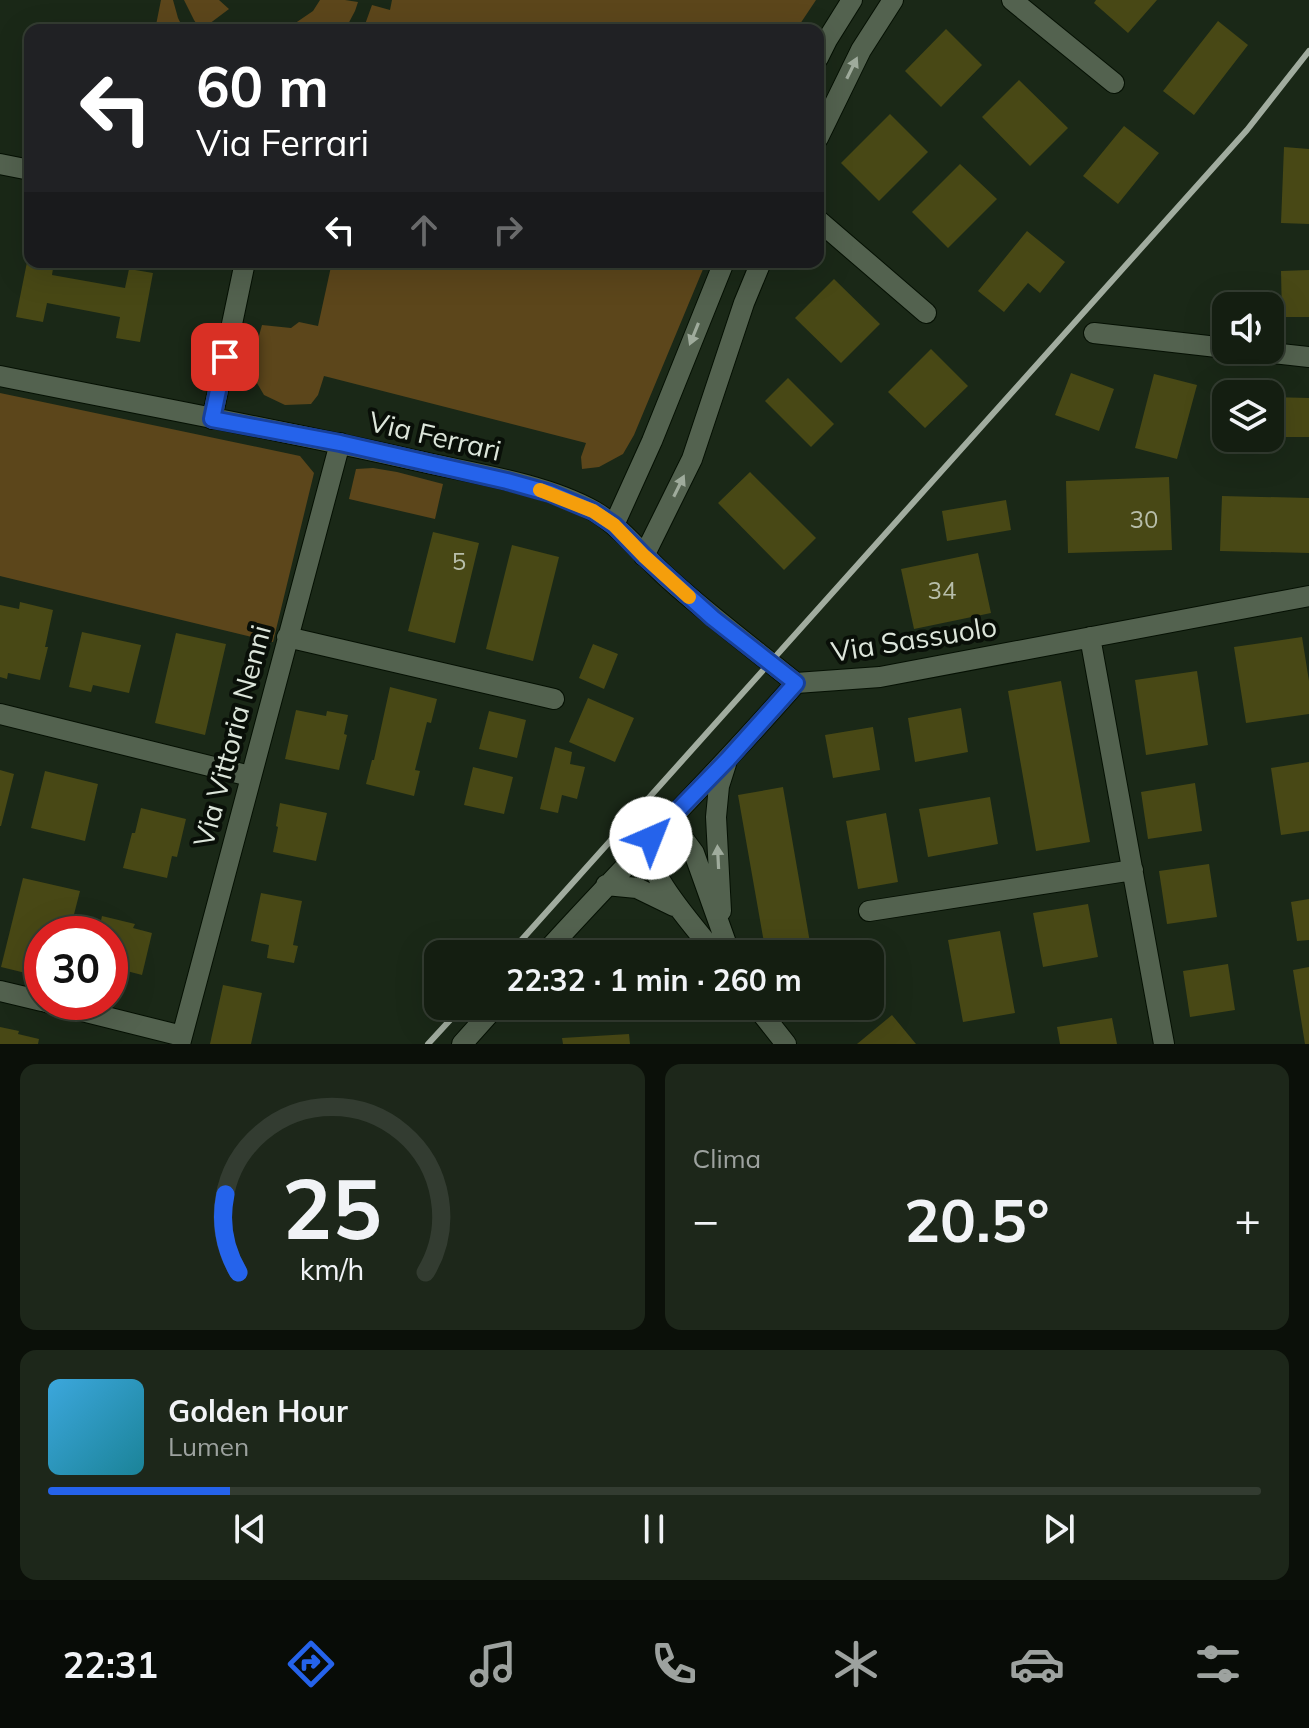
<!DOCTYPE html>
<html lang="it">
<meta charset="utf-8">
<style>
body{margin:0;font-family:Mulish,sans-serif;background:#1d271a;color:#f1f3f6;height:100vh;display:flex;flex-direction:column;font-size:30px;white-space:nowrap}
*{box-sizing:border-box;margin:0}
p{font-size:26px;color:#9da29f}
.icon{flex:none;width:44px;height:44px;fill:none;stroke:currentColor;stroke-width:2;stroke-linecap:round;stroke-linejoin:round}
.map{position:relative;height:1044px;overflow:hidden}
.drawer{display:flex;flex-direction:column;gap:20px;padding:20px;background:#0b1009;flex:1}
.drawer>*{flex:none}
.hud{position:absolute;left:24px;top:24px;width:800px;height:244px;border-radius:16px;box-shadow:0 8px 32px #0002,0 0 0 2px #333c31;background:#202124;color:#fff;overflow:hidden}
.controls{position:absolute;left:1212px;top:292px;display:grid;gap:16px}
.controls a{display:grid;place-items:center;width:72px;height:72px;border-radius:16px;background:#141e11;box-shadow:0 8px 32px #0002,0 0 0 2px #333c31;font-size:40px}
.speed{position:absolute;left:24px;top:916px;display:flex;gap:16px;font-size:40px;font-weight:700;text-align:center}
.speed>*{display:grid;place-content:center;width:104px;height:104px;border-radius:50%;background:#141e11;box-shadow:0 8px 32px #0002,0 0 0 2px #333c31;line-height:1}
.speed .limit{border:12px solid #d22;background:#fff;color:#111}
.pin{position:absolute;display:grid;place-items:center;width:68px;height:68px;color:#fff;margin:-34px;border-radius:16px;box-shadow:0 4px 12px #0006}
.me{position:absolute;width:88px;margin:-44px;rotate:44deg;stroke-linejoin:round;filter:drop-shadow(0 0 6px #0008)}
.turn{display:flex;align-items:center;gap:28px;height:168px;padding:0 40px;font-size:36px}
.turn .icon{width:104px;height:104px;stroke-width:2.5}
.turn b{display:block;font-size:56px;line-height:68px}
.lanes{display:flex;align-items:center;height:76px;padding:0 40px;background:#0003;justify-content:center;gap:40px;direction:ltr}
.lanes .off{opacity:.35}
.big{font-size:60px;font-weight:700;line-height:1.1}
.drawer .card{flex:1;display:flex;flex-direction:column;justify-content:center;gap:12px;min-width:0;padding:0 28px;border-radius:16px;background:#1d271a}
.drawer .dial{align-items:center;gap:0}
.dial svg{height:208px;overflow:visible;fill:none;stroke:#333c31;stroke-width:7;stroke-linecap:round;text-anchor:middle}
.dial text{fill:#f1f3f6;stroke:none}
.song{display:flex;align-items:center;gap:24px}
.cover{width:96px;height:96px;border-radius:12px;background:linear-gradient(135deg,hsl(200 70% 55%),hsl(190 70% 35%))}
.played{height:8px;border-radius:4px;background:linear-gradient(90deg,#2563eb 15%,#333c31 15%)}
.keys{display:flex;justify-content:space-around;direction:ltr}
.heat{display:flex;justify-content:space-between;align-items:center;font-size:44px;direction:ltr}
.drawer .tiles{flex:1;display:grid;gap:20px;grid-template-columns:1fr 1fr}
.card:last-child{grid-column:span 2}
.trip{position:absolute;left:424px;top:940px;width:460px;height:80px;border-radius:16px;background:#141e11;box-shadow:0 8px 32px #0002,0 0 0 2px #333c31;font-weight:700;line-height:80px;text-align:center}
.menu{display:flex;height:128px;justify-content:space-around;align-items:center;background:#080c07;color:#9da29f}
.menu .icon{width:56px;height:56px}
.menu .selected{color:#2563eb}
.menu b{font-size:36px;color:#f1f3f6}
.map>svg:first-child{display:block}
.green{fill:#5c461b}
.building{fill:#484815}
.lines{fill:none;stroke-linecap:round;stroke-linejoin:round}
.minor-casing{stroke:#051003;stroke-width:22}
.minor{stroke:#53624f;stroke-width:20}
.rail{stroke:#a1ac9f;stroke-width:6}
.oneway{fill:#9fab9c}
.route-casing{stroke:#184099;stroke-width:20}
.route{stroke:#2563eb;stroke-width:14}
.slow{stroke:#f59e0b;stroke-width:14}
.labels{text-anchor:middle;stroke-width:8;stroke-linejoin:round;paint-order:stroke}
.number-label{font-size:24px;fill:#b8beaa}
.street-label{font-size:28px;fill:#dde6db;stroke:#090f08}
</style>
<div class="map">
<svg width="1309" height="1044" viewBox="0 0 1309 1044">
<rect width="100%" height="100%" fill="#1a2817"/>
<!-- green -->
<path class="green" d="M161,0H173L178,18L184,30H155Z
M184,0H219L229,9L201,30L194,20Z
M320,0H345L358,2L355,11L345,30H293L291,26L313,11Z
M392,0H816L796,30H363L372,5L390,10Z
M332,262H706L634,435L623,454L599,467L582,469L581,457L586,443L324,376L318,395L311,404L285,405L264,395L254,378L252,361L262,325L291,328L299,322L318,326Z
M0,393L300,456L314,473L273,642L0,576Z
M373,468L397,472L443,484L435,519L349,499L356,469Z"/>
<!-- building -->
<path class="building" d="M1096,0H1157L1128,33L1094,3Z
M1218,21L1248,45L1194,115L1163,91Z
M946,29L982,65L941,107L905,71Z
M1019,80L1068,128L1030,166L982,117Z
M890,114L928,152L879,201L841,163Z
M1124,126L1159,153L1118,204L1083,176Z
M1284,147L1309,149V224L1281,223Z
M960,164L997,199L948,248L912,212Z
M1027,231L1065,262L1040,293L1028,283L1004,312L978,291Z
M29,252H30V262H54L52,275L125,288L129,269L153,273L140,342L116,338L120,317L47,303L43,322L16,317Z
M1309,270V317H1282L1281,271Z
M834,279L880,324L841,363L795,318Z
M931,349L968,386L925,428L888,392Z
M1071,373L1114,389L1099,431L1055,415Z
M1154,374L1197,385L1177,459L1135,448Z
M788,378L834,424L811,447L765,401Z
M1270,397L1309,398V437H1270Z
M750,472L816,538L784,570L718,503Z
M1169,477L1172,550L1068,553L1066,481Z
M1222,496L1309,498V553L1220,551Z
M1006,500L1011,530L947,541L942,511Z
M433,532L479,543L455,643L408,631Z
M512,545L559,557L533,661L486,649Z
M978,553L991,613L914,629L901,569Z
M20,602L53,610L45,647H48L40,680L8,673L7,679L0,677V605L19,609Z
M82,632L141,645L129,693L93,685L91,692L69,687Z
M176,633L226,644L205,735L155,723Z
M1302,637L1309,681V714L1246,723L1234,647Z
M593,644L618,654L604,689L579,678Z
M1197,671L1208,745L1146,755L1135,680Z
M1061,681L1090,842L1036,851L1008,691Z
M390,687L437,699L431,723L427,722L415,770L420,771L414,796L366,784L372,760H374Z
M588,698L634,718L615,762L569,742Z
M961,708L968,752L915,762L908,718Z
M296,710L326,716L327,711L348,715L344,734L347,735L339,770L285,759Z
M489,711L526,720L517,758L479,749Z
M873,727L880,770L833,778L825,735Z
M555,747L572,752L570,764L585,767L577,799L562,795L558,813L540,809Z
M1309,762V831L1281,835L1271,768Z
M473,767L513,777L504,814L464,805Z
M0,770L14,774L1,826H0Z
M45,771L98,784L85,841L31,828Z
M1195,783L1202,831L1148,839L1141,792Z
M783,787L812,954H766L738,795Z
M990,797L998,844L928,857L919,809Z
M280,803L327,813L316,861L273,852L278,827L276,826Z
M141,808L186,819L177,857L172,856L167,878L123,868L132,833H135Z
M886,813L898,882L858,889L846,821Z
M1209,864L1217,917L1167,924L1159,871Z
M23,878L80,891L71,926L63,924L60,934H42V977L1,967Z
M261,893L302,901L293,945L298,946L294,963L267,958L269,945L251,941Z
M1309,899V940L1297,941L1291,902Z
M1088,904L1098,957L1043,967L1033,913Z
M102,916L135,924L133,928L152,933L142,975L123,970L122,977L110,974V934H98Z
M1000,931L1015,1013L963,1022L948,940Z
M1228,964L1235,1010L1190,1017L1183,971Z
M1309,967V1044H1305L1293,970Z
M223,985L262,993L251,1044H210Z
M892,1015L916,1044H857Z
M1112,1018L1117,1044H1060L1057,1027Z
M0,1027L19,1031L18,1034L39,1039L38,1044H0Z
M629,1034L630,1044H563L562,1038Z"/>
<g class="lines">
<!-- minor casing -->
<g class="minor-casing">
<path id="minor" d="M1012,0L1114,83
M818,58L827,40L852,0
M818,138L861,50L893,0
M0,164L30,170
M818,220L926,313
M1094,333L1226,348
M1244,350L1309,357
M0,376C138,404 277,429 414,460C471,473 544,483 594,511C623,528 645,558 670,580C710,616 754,649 796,683
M212,419L245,262
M614,525L652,441L724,262
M644,556L692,459L744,303L761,262
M287,637L554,699
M1090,637L1164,1044
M0,714L250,776
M606,885L637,888L674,906
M721,911L716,817L719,786L726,764
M869,911L1133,870
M544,954C627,862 715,776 796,683L880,677L1309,596
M716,954C702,936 632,859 651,839C654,836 659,835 662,833L683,838L694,853L730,954
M0,991L42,1001
M46,1002L182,1036
M756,1006L786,1044
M180,1044L340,443
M462,1044L496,1006"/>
</g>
<!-- minor -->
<use href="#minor" class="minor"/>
<!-- rail -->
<path class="rail" d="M509,954L1247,130L1309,51
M428,1044L463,1006"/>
</g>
<!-- one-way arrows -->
<defs><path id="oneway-solid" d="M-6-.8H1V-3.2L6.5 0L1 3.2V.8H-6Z" transform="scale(2)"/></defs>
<g class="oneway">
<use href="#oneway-solid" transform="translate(852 68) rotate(-64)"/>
<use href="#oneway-solid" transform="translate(694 334) rotate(112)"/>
<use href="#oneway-solid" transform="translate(679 486) rotate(-64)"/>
<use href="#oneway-solid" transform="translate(718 857) rotate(-93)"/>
</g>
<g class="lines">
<!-- route casing -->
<g class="route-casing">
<path id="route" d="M225,357L212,419L340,443L507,481L550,493L593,511L614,525L644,556L713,618L796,683L728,759L651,838"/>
</g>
<!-- route -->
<use href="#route" class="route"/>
<!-- slow -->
<path class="slow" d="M540,490L593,511L614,525L644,556L689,597"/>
</g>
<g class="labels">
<!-- number labels -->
<g class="number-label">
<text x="1144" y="528">30</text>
<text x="459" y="570">5</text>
<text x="942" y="599">34</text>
</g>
<!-- street labels -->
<g class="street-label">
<text transform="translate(435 436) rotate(13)" y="10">Via Ferrari</text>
<text transform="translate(914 639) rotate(-9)" y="10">Via Sassuolo</text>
<text transform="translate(232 736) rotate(-75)" y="10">Via Vittoria Nenni</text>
</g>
</g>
</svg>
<div class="controls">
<a><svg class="icon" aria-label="sound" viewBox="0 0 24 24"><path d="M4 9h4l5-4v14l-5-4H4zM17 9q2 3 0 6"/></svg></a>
<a><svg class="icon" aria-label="layers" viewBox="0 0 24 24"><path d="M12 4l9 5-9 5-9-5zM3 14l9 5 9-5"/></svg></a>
</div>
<div class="speed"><div class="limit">30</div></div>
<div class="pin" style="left:225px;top:357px;background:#d93025"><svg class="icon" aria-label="arrive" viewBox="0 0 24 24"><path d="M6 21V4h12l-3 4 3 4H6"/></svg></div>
<svg class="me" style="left:651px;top:838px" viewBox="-20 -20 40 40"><circle r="19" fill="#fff"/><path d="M0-13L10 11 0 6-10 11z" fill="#2563eb"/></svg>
<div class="trip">22:32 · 1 min · 260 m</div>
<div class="hud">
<div class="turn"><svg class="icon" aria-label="left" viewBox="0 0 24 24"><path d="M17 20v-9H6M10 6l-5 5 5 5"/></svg><div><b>60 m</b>Via Ferrari</div></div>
<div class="lanes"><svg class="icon" aria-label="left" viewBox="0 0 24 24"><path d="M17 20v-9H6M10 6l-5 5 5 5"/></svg><svg class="icon off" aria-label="ahead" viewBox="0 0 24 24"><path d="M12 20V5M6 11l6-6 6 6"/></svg><svg class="icon off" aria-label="right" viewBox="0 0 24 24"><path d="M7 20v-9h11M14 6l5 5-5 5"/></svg></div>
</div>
</div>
<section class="drawer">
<div class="tiles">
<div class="card dial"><svg viewBox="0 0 100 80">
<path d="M14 69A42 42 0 1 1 86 69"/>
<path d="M14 69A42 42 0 0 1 9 39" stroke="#2563eb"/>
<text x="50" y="56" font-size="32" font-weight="700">25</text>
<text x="50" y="72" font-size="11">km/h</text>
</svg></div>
<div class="card"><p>Clima</p>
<div class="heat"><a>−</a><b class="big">20.5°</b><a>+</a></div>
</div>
<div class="card">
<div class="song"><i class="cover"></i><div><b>Golden Hour</b><p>Lumen</p></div></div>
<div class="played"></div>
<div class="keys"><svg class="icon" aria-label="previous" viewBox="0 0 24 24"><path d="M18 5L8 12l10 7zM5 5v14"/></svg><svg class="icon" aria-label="pause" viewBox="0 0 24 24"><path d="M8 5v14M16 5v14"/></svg><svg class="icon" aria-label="next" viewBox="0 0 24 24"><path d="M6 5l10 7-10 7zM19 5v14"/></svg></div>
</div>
</div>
</section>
<nav class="menu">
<b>22:31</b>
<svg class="icon selected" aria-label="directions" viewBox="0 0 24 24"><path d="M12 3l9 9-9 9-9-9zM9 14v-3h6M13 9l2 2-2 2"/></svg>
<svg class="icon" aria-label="music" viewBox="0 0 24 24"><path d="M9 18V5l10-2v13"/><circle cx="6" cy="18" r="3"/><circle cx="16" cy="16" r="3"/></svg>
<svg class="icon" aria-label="phone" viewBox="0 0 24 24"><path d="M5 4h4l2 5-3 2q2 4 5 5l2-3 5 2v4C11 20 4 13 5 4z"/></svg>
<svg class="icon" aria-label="climate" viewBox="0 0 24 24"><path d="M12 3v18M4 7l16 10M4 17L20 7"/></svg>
<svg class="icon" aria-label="car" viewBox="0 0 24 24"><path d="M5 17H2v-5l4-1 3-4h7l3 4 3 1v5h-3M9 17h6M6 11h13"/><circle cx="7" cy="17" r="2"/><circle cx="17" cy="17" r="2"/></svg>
<svg class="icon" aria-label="filters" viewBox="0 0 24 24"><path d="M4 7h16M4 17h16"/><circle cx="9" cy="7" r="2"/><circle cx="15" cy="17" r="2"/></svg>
</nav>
